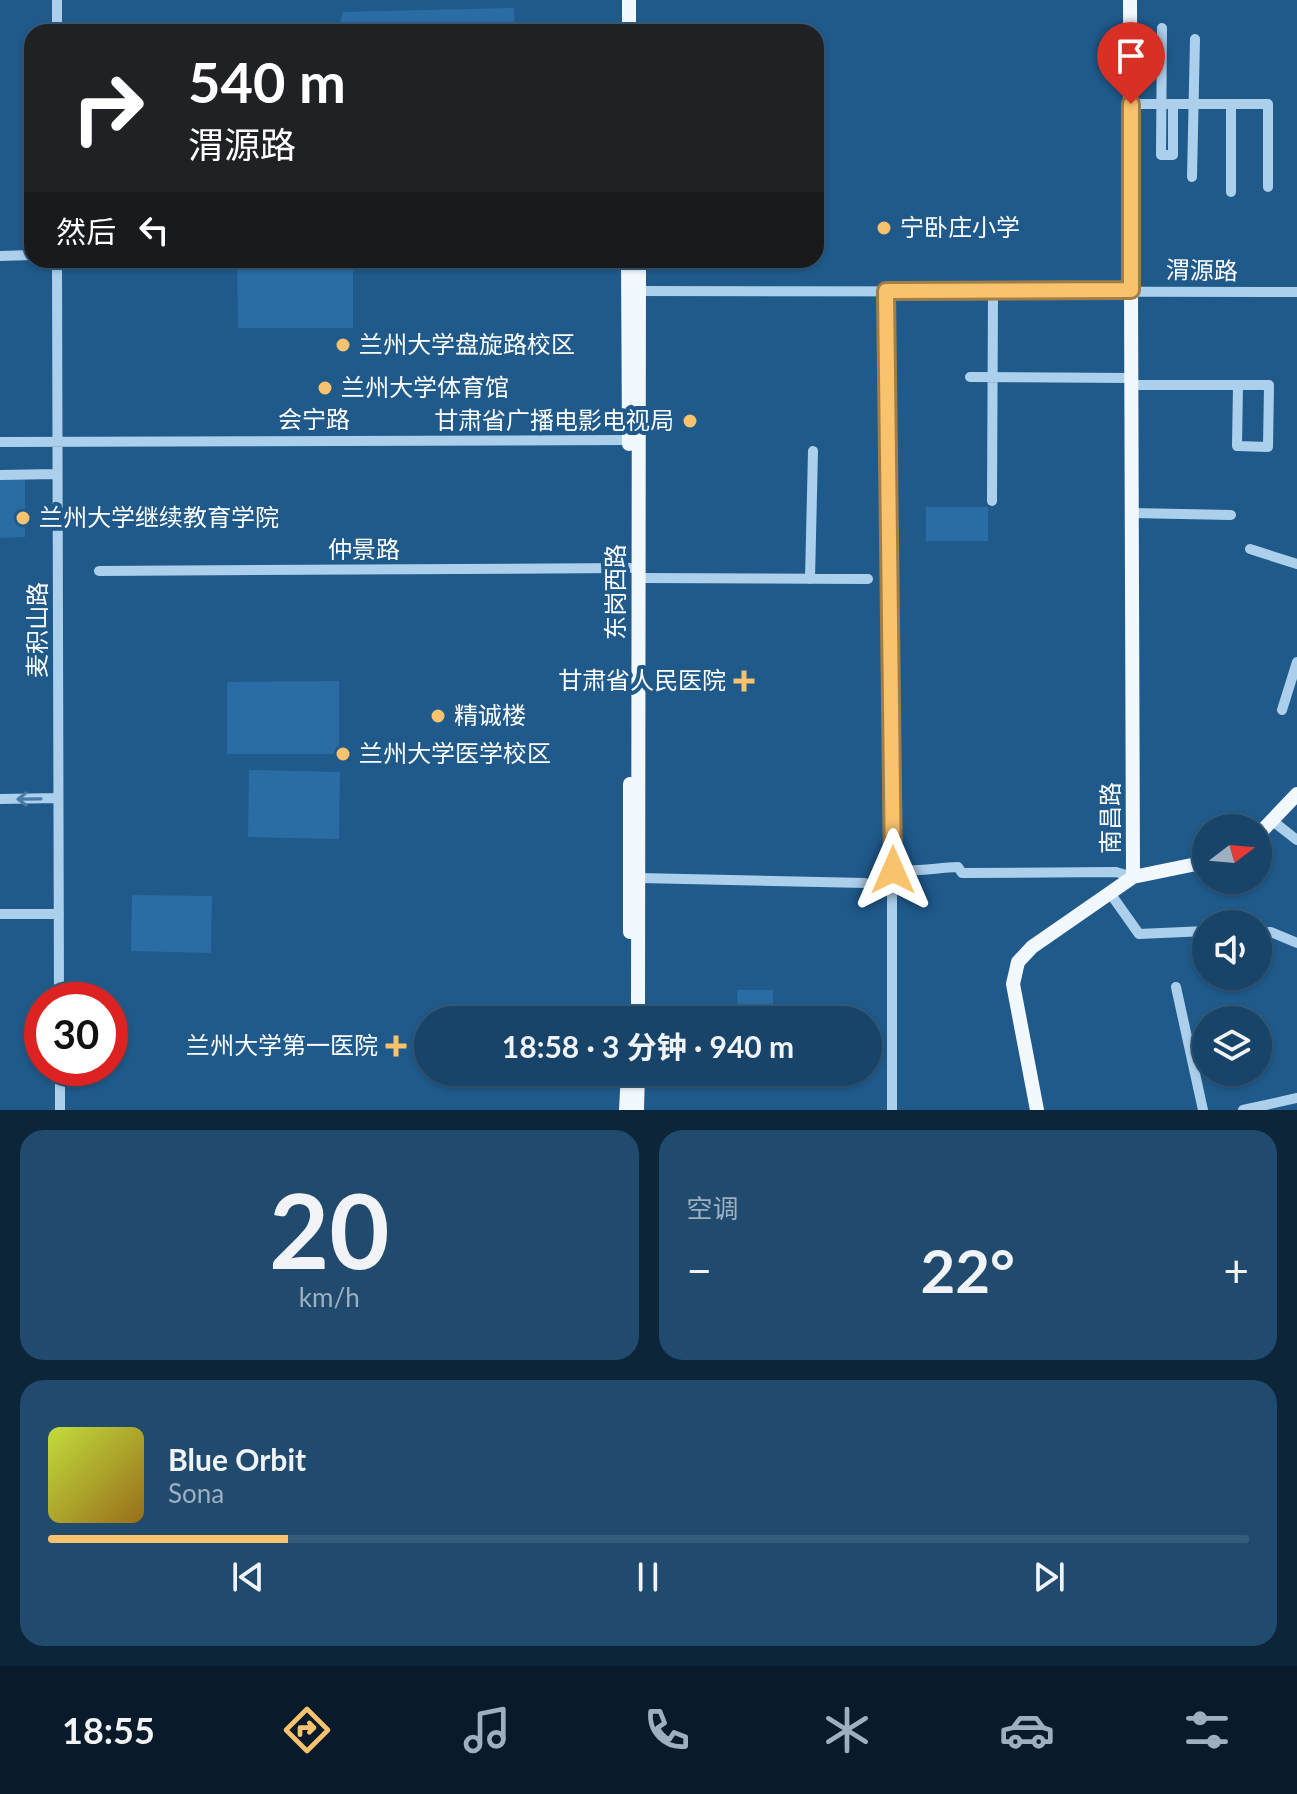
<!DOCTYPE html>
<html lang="zh">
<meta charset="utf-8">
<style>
body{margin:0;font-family:Lato,"Noto Sans SC",sans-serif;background:#204b6e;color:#f1f3f6;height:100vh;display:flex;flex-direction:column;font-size:30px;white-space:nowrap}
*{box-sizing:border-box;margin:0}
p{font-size:26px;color:#9eb0c0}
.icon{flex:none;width:44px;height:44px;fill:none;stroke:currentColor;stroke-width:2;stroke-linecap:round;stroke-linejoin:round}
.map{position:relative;height:1110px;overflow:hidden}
.sheet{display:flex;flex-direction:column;gap:20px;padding:20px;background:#0d2539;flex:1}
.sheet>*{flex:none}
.hud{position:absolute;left:24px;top:24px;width:800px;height:244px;border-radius:24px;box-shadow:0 2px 6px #0004,0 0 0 2px #365c7c;background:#202124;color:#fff;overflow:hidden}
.needle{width:52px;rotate:74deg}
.controls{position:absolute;left:1192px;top:814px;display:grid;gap:16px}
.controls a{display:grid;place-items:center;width:80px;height:80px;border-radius:50%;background:#174468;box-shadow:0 2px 6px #0004,0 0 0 2px #365c7c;font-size:40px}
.speed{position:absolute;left:24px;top:982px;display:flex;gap:16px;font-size:40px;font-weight:700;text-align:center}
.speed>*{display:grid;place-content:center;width:104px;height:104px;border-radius:50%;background:#174468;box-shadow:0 2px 6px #0004,0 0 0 2px #365c7c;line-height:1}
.speed .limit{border:12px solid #d22;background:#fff;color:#111}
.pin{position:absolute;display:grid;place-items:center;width:68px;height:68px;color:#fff;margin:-82px -34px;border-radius:50% 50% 50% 0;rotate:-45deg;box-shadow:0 0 8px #0007}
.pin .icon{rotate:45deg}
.me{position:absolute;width:88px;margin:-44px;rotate:0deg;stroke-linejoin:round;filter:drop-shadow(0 0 6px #0008)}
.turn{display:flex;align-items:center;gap:28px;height:168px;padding:0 32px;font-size:36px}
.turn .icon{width:104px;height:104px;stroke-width:2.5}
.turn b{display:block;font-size:56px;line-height:68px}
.then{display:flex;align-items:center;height:76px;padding:0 32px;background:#0003;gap:16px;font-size:30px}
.big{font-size:60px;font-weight:700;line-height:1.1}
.sheet .widget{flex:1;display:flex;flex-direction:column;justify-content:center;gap:12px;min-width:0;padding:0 28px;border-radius:24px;background:#204b6e}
.sheet .dial{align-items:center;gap:0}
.dial b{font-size:104px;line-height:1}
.song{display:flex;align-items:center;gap:24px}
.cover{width:96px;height:96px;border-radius:12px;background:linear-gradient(135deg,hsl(70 70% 55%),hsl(40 70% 35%))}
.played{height:8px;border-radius:4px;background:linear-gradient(90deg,#f9c26d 20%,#365c7c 20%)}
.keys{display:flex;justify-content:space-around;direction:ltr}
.heat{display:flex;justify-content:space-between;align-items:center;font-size:44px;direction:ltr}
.sheet .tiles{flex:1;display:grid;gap:20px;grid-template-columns:1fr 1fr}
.widget:last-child{grid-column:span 2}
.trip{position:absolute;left:414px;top:1006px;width:468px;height:80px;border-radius:40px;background:#174468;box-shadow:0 2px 6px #0004,0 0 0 2px #365c7c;font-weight:700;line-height:80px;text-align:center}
.tab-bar{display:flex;height:128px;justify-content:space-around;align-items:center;background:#091b2a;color:#9eb0c0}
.tab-bar .icon{width:56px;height:56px}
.tab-bar .on{color:#f9c26d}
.tab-bar b{font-size:36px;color:#f1f3f6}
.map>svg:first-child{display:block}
.green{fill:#296da4}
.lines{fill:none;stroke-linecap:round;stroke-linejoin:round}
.minor{stroke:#acd0ec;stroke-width:10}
.major{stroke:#f1f8fe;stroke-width:14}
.oneway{stroke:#497da8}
.route-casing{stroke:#a27e47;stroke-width:20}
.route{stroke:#f9c26d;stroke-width:14}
.poi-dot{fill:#f9c26d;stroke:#1f5a8b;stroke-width:3}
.labels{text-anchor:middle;stroke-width:8;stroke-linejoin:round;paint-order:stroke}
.poi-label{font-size:24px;fill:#fff;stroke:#1f5a8b;text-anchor:start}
.street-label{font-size:24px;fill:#fff;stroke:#1f5a8b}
</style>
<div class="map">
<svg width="1297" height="1110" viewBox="0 0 1297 1110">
<rect width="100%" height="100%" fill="#1f5a8b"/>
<!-- green -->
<path class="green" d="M514,8L515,32H331L340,22L343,12Z
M237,260H353V328H238Z
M0,477H25V537L0,538Z
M926,507H988V541H926Z
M339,681V754H227V682Z
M249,770L340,772L339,839L248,837Z
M132,895L212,896L211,953L131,951Z
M737,990H773V1020H738Z"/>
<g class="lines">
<!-- minor -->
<path class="minor" d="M1162,28L1161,155H1173V104
M57,32V0
M1131,104H1268V187
M1231,104V192
M1192,177L1195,39
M0,256L32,255
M57,260L59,1000
M635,291L1297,292
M886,291L892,561V1110
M970,377L1131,378
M1132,385H1269L1268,447L1237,446L1238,385
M0,442L628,440
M0,475L57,474
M992,501L993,291
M1132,513L1231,515
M1250,549L1297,564
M99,571L630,568
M638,578L868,579
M810,579L813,451
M1282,710L1297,662
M0,799L58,798
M1274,822L1297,840
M893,870C917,872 935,868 958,867L962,873L1116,872L1133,877
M640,878L865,883
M1110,893L1139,934L1206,931
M0,914H59
M1258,932H1271L1297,943
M1176,987L1203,1110
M60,1068V1110
M1243,1110L1297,1098"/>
<!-- major -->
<path class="major" d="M1130,0L1133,877
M629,32V0
M628,260L629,444
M630,784V932
M1258,835L1297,794
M638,1020L639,260
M626,1110L628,1072
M637,1110L638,1072
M1037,1110L1013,984L1018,962L1032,947L1133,877L1206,862"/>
</g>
<!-- one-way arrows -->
<defs><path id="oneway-shaft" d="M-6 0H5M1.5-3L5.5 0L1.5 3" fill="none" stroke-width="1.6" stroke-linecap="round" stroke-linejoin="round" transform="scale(2)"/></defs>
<use class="oneway" href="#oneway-shaft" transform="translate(29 799) rotate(179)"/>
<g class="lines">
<!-- route casing -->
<g class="route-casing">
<path id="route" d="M893,870L886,291L1131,290V104"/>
</g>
<!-- route -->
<use href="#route" class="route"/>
</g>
<!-- markers -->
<g class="poi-dot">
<circle cx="884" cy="228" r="8"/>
<circle cx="343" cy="345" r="8"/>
<circle cx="325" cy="388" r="8"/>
<circle cx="690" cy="421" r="8"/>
<circle cx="23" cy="518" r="8"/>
<path d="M740 669h8v8h8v8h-8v8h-8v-8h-8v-8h8z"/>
<circle cx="438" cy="716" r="8"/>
<circle cx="343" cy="754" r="8"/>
<path d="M392 1034h8v8h8v8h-8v8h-8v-8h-8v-8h8z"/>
</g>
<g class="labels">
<!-- poi labels -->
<g class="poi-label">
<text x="900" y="236">宁卧庄小学</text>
<text x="359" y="353">兰州大学盘旋路校区</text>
<text x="341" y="396">兰州大学体育馆</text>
<text x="674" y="429" text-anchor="end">甘肃省广播电影电视局</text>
<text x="39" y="526">兰州大学继续教育学院</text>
<text x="726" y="689" text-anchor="end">甘肃省人民医院</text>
<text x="454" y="724">精诚楼</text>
<text x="359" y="762">兰州大学医学校区</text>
<text x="378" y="1054" text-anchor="end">兰州大学第一医院</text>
</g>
<!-- street labels -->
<g class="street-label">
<text transform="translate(1202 271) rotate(1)" y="8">渭源路</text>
<text x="314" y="428">会宁路</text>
<text x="364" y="558">仲景路</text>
<text transform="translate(616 592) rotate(-90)" y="8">东岗西路</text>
<text transform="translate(38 630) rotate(-90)" y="8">麦积山路</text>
<text transform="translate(1111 818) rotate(-90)" y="8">南昌路</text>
</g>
</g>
</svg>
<div class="controls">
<a><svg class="needle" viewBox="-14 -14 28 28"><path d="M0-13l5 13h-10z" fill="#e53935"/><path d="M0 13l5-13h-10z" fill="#9eb0c0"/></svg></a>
<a><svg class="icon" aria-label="sound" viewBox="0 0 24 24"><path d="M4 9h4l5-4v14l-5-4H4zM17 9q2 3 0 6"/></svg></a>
<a><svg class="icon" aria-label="layers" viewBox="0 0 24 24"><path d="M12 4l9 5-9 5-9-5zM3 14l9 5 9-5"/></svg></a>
</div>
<div class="speed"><div class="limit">30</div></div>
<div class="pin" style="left:1131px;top:104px;background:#d93025"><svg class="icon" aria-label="arrive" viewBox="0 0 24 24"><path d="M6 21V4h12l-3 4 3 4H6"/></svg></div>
<svg class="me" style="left:893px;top:870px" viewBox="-20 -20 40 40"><path d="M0-17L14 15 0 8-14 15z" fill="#f9c26d" stroke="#fff" stroke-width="4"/></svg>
<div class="trip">18:58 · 3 分钟 · 940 m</div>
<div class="hud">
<div class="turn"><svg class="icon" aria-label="right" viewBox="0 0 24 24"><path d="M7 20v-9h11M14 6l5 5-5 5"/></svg><div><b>540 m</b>渭源路</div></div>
<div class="then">然后<svg class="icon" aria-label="left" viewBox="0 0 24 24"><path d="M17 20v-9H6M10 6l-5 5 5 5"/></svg></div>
</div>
</div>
<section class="sheet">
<div class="tiles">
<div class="widget dial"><b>20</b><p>km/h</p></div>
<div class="widget"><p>空调</p>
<div class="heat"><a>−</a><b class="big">22°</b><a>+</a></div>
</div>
<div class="widget">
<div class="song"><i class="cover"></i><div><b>Blue Orbit</b><p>Sona</p></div></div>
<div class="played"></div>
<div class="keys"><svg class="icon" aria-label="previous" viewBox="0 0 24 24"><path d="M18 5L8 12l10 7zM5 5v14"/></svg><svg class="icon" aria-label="pause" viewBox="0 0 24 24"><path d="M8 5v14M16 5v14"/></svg><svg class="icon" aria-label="next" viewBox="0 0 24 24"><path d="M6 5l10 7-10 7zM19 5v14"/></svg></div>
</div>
</div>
</section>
<nav class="tab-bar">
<b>18:55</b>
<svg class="icon on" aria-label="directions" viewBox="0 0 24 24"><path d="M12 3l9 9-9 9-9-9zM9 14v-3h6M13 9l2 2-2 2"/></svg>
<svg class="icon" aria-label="music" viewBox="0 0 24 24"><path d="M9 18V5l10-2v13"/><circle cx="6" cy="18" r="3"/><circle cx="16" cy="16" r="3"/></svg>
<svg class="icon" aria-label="phone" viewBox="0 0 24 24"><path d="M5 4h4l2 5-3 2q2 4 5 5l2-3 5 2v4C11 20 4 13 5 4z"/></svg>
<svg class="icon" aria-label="climate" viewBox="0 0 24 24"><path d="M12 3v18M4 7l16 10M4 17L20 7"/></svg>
<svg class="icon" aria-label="car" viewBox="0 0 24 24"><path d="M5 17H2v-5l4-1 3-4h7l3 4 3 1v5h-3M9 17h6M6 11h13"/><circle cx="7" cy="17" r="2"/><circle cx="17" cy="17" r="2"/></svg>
<svg class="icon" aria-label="filters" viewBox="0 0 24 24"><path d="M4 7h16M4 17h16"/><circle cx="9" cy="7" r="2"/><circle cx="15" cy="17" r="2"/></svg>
</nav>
